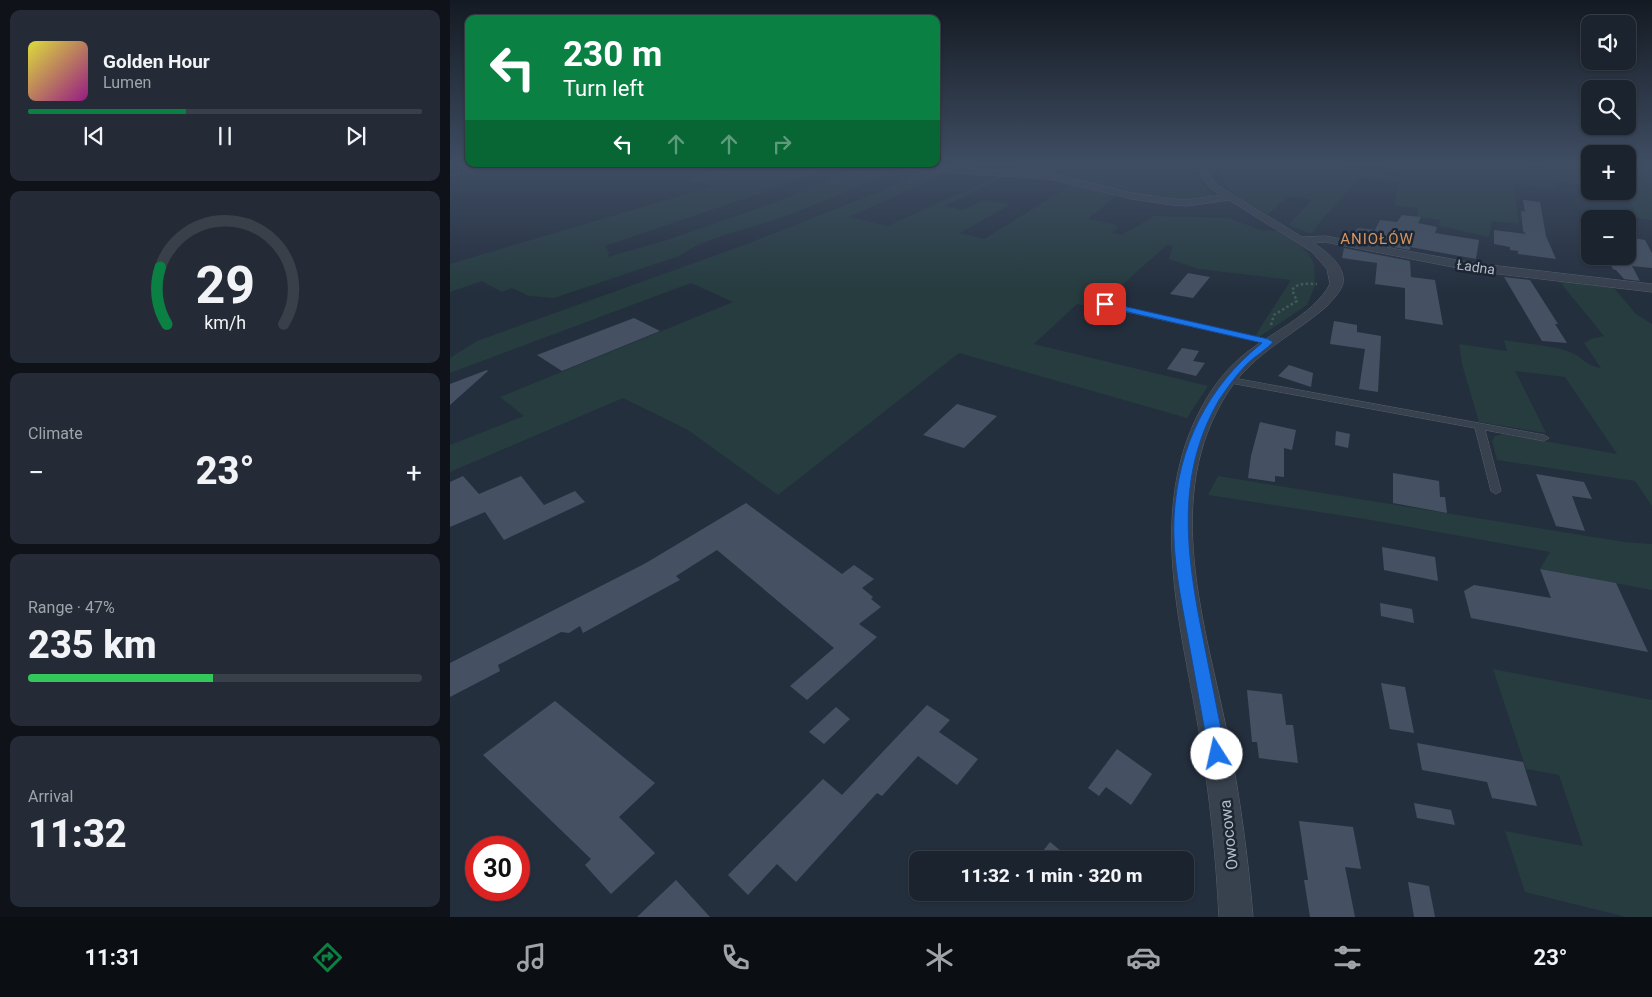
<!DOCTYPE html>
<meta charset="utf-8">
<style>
body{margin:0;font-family:Roboto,sans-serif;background:#242b36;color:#f1f3f6;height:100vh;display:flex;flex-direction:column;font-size:19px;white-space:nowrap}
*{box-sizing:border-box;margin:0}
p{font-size:16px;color:#a0a4aa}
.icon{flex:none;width:28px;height:28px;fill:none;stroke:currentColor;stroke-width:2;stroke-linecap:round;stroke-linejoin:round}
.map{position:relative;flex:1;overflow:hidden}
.drawer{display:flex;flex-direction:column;gap:10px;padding:10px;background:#0f1319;width:450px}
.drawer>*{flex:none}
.banner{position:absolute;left:15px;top:15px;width:475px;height:152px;border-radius:10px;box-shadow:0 1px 4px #0004,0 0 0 1px #39404a;background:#0b8043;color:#fff;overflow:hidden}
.controls{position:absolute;left:1131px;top:15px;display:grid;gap:10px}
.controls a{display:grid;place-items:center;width:55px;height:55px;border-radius:10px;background:#1b232e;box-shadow:0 1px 4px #0004,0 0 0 1px #39404a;font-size:25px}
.speed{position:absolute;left:15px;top:836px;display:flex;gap:10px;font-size:25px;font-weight:700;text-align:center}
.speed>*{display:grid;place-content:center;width:65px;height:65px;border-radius:50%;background:#1b232e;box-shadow:0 1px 4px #0004,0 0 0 1px #39404a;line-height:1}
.speed .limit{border:8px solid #d22;background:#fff;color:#111}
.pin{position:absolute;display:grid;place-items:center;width:42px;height:42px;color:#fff;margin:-21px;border-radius:10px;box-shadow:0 2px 8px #0006}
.me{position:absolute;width:55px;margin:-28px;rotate:350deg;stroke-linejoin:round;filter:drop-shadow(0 0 4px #0008)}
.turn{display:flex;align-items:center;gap:18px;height:105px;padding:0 15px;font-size:22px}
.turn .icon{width:65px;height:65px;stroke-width:2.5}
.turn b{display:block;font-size:35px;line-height:42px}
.lanes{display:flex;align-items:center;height:48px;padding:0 15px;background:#0003;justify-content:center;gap:25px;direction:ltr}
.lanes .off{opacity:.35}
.big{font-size:38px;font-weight:800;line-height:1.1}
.drawer .tile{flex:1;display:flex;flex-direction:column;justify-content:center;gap:8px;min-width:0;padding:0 18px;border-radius:10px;background:#242b36}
.drawer .dial{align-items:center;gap:0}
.dial svg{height:130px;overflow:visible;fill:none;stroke:#39404a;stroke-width:7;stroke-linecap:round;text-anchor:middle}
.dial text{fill:#f1f3f6;stroke:none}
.song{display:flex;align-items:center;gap:15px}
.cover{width:60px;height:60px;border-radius:8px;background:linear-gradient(135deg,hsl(60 70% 55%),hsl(310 70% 35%))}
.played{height:5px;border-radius:2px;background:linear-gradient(90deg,#0b8043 40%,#39404a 40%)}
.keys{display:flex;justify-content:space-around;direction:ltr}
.heat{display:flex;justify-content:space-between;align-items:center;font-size:28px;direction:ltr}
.charge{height:8px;border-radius:4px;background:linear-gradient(90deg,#34c759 47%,#39404a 0)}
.trip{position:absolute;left:459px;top:851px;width:285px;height:50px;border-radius:10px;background:#1b232e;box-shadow:0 1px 4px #0004,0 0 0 1px #39404a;font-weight:800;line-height:50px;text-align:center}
.dock{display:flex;height:80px;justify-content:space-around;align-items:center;background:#0b0e12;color:#a0a4aa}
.dock .icon{width:35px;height:35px}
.dock .on{color:#0b8043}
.dock b{font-size:22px;color:#f1f3f6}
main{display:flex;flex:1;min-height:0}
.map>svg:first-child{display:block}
.green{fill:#263c3f;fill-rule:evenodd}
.building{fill:#455162}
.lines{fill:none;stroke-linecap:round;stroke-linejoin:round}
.lane-casing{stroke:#565f6c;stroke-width:1}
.street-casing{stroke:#565f6c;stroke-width:1}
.path-far1{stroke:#44595c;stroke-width:2;stroke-dasharray:2 2;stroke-linecap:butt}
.path{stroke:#44595c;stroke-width:2.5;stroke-dasharray:2.5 2.5;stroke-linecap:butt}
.lane{fill:#38414e;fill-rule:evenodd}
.street{fill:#38414e;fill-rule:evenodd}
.route{fill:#1a73e8;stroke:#114b97}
.labels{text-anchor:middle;stroke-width:5;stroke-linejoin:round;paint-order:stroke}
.far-street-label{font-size:14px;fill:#b4bcc9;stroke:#1d2633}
.far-neighbourhood-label{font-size:15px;letter-spacing:1px;fill:#d59563;stroke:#1d2633}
.street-label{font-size:16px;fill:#b4bcc9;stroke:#1d2633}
</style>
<main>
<section class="drawer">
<div class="tile">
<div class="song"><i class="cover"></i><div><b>Golden Hour</b><p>Lumen</p></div></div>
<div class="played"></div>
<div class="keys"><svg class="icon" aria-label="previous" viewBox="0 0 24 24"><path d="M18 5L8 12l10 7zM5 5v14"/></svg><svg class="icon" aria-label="pause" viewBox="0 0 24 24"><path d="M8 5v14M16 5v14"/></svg><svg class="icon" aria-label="next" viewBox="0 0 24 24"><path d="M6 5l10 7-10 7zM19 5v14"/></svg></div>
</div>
<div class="tile dial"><svg viewBox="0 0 100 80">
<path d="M14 69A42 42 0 1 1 86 69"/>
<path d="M14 69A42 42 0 0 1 10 34" stroke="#0b8043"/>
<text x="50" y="56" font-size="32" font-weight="700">29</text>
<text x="50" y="72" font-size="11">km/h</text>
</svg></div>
<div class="tile"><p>Climate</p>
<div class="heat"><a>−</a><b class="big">23°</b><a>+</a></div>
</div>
<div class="tile"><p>Range · 47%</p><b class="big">235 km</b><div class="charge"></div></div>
<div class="tile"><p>Arrival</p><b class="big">11:32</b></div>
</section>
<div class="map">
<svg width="1202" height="917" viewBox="0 0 1202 917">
<rect width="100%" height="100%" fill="#242f3e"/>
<!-- green -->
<path class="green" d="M579,163H750L744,170L750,182L764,196L762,198L719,200L561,171Z
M772,163H835L852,166L857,163H868L949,177V170L905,163H1064L1060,165L1096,170L1098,169L1096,163H1140V168L1128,167L1131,175L1140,177V186L1104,181V189L1063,184L1069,224L1042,221L1039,237L989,226L990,220L967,217L968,208L944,205L948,183L910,177L870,222L862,234L838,225L862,200L839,196L818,214C799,203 765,190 772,163Z
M1178,163H1202V220L1186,218L1178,191Z
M287,164L386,165L317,191L155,246L159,252L158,257L217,240L323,203L416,166L447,168C410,187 369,203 330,218C297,230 258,236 229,256L104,298L79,296L62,288L52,292L32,281L0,292V264L264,186L238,180Z
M478,169L561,174L495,206L513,210L533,200L561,204L510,233L534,239L623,184L666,196L638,219L663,224L668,227L663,233L672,235L704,216L779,218L810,230L827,231L849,245L859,254L864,264L865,286L857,305L809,337L805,336L841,280L749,269L719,259L723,246L717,245L646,308L627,304L584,344L758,386L737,418L509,353L328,495L238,430L173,398L0,472V445L74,416L50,397L283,302L241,283L0,373V358L27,341L297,244L434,190ZM498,172L525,176H547L438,226L399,217Z
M1109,281L1164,288L1186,314L1202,324V506L1185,481L1047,460L1042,441L1045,436L1054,434L1167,454L1115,377L1065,371L1096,433L1029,422L1012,364L1009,344L1057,351L1054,340C1075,344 1100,345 1120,352C1133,357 1136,366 1151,368L1134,343L1141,339L1154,336Z
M768,476L1174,542L1202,544V590L1090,569L1100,552L915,519L758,495Z
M1043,669L1202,700V917H1176L1075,892L1055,831L1133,846L1109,775L1076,769Z"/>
<!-- building -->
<path class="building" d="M1073,200L1090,202L1096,236L1106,259L1068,254V251L1060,250V247L1044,244V230L1076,234L1073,231L1071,211L1075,212Z
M952,215L971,217L968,223L987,227L985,233L1029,240L1026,259L960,247V250L899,239L908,228L925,230L930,220L947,222Z
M1178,237L1195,240L1202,253V268L1182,266L1190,281L1174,279L1166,270L1163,269L1156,256L1178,257Z
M894,248L960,261L961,277L985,280L993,325L955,319V288L925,284L927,263L892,258Z
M738,273L760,277L743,298L720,294Z
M1054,277L1080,280L1108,324H1105L1117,343L1092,341Z
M184,318L210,331L112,371L87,355Z
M884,321L907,325V332L931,336L928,392L909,389L915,349L880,344Z
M732,348L749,351L743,361L755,363L746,376L717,369Z
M839,365L863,373L861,387L828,376Z
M37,370L38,371L0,405V384Z
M507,404L547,416L514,448L473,435Z
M810,422L846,430L842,450L834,448V477L825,476V482L798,478L801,456Z
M886,431L900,434L898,448L885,445Z
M943,473L989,481L990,497H995L997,513L943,503Z
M1086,474L1134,482L1142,499L1122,496L1135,531L1106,526Z
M13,476L29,494L71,476L94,505L125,491L135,502L54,540L35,512L0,527V482Z
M296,503L392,574L404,565L424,579L412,588L423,597L421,599L431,607L409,624L427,637L357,700L340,686L384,648L267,550L226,576L230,580L215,588L133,633L130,626L119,633L111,632L98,639L48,665L50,671L0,697V663L196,563Z
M932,547L985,557L988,581L934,570Z
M1090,569L1166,583L1198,652L1021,618L1014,591L1024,585L1101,598Z
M930,603L962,609L964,623L931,616Z
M931,683L955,687L964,733L940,729Z
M797,690L832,694L836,725H843L848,763L809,758L807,742H802Z
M105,701L205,783L169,817L205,853L161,894L135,865L141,859L33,755Z
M477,705L500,720L489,732L528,759L507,785L468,756L432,796L427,793L346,882L327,864L298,895L278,875L373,779L392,795Z
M386,707L400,719L374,744L359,732Z
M967,743L1073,762L1087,806L1042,798L1037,782L972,770Z
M667,749L702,774L681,805L656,787L649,796L638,788Z
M964,803L1001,810L1005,825L967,818Z
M849,821L903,827L911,869L895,867L905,917H860L854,880H858Z
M600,842L622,860H586Z
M226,880L260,917H187Z
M958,882L979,886L985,917H964Z"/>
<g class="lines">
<!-- lane casing -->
<g class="lane-casing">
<path id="lane" d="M652,303L819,340L823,342L819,344L655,307L651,305Z
M778,377L1094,435L1099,438L1094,441L1035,430L1051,491L1046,494L1041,491L1025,428L775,382L774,380L775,378Z"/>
</g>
<!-- street casing -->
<g class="street-casing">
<path id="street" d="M755,163H764L760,168V175L767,185L852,237L875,236L1023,263L1202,284V292L1023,271L875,242L863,243C875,250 896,266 893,283C891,292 883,299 877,306C845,334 802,354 778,392C710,496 756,626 778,737C790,797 798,857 803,917H769C766,857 760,797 750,737C732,628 695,509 753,405C762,388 775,371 790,358C817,334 863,316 880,284L877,269L862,252L779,200L737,206L722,205L682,199L599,179L410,167L406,164H449L599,173L682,193L722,199L737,200L771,195L761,189L750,175L751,167Z"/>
</g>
<!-- path-far1 -->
<path class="path-far1" d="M0,176L53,164"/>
<!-- path -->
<path class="path" d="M821,325L824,315L847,301L842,290C848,282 858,284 867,284"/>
<!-- lane -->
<use href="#lane" class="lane"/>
<!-- street -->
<use href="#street" class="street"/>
</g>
<!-- sky -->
<linearGradient id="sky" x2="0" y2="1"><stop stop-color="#141a22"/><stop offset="0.56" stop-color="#3f4d63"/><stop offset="1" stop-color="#3f4d63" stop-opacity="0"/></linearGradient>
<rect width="1202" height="292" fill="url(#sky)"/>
<!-- route -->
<path class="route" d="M655,302L818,339L823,342C816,350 805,356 797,364C787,374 777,388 769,400C724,477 737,559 754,643C761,680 769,717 776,754L774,760L767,762L761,760L759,754C752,715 745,677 738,638C731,599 722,557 724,517C728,447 757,387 812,343L652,306L651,304Z"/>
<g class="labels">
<!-- far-street labels -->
<g class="far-street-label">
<text transform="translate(1026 267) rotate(8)" y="5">Ładna</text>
</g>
<!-- far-neighbourhood labels -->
<g class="far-neighbourhood-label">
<text x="927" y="244">ANIOŁÓW</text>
</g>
<!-- street labels -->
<g class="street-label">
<text transform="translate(778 835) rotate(-96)" y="6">Owocowa</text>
</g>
</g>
</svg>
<div class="controls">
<a><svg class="icon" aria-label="sound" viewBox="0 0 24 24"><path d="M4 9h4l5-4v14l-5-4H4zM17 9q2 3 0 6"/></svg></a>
<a><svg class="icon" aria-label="search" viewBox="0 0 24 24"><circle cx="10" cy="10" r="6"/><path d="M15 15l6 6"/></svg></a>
<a>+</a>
<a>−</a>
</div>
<div class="speed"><div class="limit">30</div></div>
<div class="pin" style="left:655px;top:304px;background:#d93025"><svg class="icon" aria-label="arrive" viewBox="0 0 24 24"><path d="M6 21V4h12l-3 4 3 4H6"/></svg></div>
<svg class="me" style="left:767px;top:754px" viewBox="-20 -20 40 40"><circle r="19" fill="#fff"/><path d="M0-13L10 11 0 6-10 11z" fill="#1a73e8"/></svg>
<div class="trip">11:32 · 1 min · 320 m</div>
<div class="banner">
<div class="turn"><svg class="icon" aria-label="left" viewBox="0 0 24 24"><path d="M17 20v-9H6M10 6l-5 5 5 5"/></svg><div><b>230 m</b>Turn left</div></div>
<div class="lanes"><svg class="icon" aria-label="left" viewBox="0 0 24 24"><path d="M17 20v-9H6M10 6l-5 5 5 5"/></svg><svg class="icon off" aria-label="ahead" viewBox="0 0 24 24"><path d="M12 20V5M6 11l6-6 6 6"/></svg><svg class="icon off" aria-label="ahead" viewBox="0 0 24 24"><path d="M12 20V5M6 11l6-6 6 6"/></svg><svg class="icon off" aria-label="right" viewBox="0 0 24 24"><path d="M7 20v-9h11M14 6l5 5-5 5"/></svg></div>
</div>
</div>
</main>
<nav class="dock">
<b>11:31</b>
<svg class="icon on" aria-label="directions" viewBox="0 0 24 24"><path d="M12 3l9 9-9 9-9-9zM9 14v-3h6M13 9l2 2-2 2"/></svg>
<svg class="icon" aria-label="music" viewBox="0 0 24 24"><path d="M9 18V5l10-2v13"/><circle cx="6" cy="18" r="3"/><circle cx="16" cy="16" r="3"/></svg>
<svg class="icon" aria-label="phone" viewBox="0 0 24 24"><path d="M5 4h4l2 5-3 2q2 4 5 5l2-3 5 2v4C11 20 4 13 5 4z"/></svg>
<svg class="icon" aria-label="climate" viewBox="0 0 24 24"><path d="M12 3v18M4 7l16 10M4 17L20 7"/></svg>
<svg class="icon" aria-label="car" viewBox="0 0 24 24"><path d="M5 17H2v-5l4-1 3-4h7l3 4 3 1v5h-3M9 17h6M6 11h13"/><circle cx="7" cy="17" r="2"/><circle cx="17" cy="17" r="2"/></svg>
<svg class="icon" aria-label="filters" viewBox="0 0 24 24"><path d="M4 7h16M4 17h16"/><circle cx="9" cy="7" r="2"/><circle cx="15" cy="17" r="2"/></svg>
<b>23°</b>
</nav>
